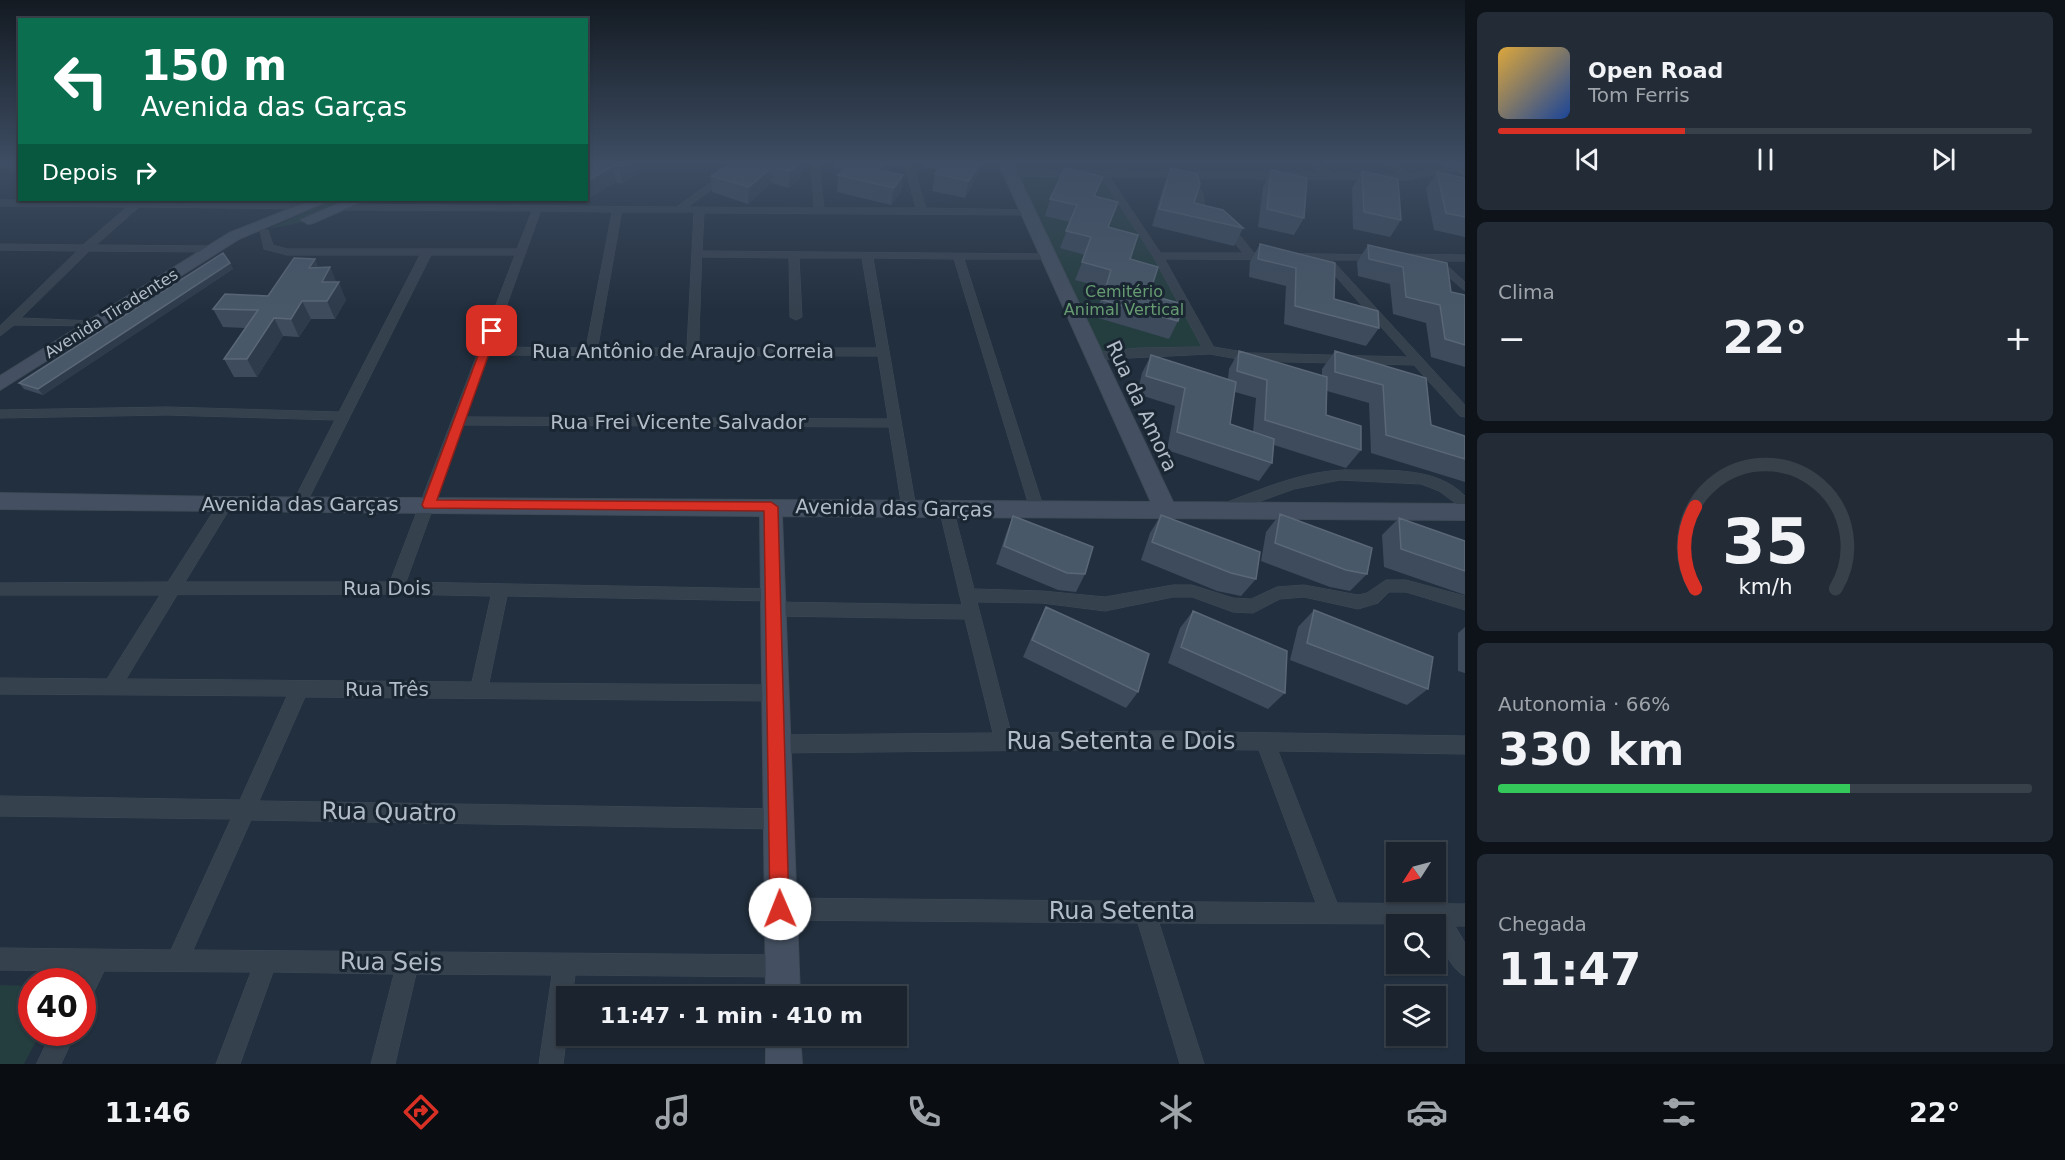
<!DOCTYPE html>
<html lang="pt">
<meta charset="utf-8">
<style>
body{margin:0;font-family:"DejaVu Sans",sans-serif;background:#232b36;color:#f1f3f6;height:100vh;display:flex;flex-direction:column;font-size:22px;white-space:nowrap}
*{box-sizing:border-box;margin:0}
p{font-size:20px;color:#9fa4aa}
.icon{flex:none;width:33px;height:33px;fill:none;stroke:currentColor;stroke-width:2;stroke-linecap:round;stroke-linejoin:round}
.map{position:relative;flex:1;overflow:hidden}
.sheet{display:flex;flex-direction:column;gap:12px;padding:12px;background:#0e1319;width:600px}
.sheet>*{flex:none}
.top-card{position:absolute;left:18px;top:18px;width:570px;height:183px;border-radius:0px;box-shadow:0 2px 4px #0004,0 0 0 2px #38404a;background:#0b6e4f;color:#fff;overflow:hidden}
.needle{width:39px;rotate:234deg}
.buttons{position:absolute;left:1386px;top:842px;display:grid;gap:12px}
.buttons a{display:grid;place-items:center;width:60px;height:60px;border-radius:0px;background:#1a232e;box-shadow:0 2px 4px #0004,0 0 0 2px #38404a;font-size:30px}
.speed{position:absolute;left:18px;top:968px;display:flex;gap:12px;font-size:30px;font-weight:700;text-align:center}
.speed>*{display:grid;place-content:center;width:78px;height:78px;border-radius:50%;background:#1a232e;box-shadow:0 2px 4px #0004,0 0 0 2px #38404a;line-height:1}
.speed .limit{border:9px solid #d22;background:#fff;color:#111}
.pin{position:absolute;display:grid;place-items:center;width:51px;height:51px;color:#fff;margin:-26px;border-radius:12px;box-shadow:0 3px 9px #0006}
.me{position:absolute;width:66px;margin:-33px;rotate:359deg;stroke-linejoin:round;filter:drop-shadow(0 0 4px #0008)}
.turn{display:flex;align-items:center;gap:21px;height:126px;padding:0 24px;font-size:27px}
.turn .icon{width:78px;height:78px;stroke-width:2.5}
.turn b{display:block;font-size:42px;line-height:51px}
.then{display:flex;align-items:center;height:57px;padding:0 24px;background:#0003;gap:12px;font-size:22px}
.big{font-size:45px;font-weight:700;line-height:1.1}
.sheet .card{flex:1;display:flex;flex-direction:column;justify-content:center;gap:9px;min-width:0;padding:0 21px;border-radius:9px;background:#232b36}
.sheet .dial{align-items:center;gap:0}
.dial svg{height:156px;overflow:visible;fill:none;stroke:#38404a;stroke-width:7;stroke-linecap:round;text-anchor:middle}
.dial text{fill:#f1f3f6;stroke:none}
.song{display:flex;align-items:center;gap:18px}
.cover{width:72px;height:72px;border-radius:9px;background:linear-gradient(135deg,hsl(40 70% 55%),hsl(220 70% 35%))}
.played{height:6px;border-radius:3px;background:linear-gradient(90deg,#d93025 35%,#38404a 35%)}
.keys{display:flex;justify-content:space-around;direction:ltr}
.heat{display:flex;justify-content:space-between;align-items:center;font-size:33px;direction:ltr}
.charge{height:9px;border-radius:4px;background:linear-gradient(90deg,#34c759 66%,#38404a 0)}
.trip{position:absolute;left:556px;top:986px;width:351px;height:60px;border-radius:0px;background:#1a232e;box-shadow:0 2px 4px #0004,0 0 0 2px #38404a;font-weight:700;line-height:60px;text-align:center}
.menu{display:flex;height:96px;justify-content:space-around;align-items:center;background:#0a0e12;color:#9fa4aa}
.menu .icon{width:42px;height:42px}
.menu .current{color:#d93025}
.menu b{font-size:27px;color:#f1f3f6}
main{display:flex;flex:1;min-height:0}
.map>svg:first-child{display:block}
.green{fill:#243d3f}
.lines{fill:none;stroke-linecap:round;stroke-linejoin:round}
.street-casing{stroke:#3f4a57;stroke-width:1}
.secondary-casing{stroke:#3f4a57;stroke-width:2}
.street{fill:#36414e;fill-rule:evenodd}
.secondary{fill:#445061;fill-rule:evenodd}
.wall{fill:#3d4b5c;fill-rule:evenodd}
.shaded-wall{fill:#2d3b4b}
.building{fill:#495868;stroke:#5a6777;stroke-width:1.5}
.route{fill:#d93025;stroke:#8d1f18;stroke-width:1.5}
.labels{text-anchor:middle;stroke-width:6;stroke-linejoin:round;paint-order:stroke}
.far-park-label{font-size:16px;fill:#679c72;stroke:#1b2633}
.far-street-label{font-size:16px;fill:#b2bcc9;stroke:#1b2633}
.street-label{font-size:20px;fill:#b2bcc9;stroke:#1b2633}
.near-street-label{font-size:24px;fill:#b2bcc9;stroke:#1b2633}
</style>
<main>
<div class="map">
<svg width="1465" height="1064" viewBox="0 0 1465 1064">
<rect width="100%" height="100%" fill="#222f3e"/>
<!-- green -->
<path class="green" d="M1010,173L1104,174L1210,350L1093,357Z
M332,200H351L303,222L269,229Z
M0,985L31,986L32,1032H41L24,1064H0Z"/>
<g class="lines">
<!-- street casing -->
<g class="street-casing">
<path id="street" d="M0,162H20V168H0Z
M740,162H749L688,207L814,208L811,162H819L824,208H916L905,168L881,162H912L926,208L1030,210L1032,212L1027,215L704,213L702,251L1050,254L1051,256L1046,259H964L1044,509L1042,513L1037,514L1030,509L954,259L873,258L916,508L914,512L909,513L902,508L889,427L463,425L406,582L773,589L779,590L781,595L779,600L773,601L507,596L489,683L774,685L780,687L783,693L780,699L774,701L305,697L259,801L779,809L786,812L789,819L786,826L779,829L251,820L193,950L782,955L790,958L793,966L790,974L782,977L575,975L572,996H567V1033L563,1064H539L552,975L416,974L395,1064H371L394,974L273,972L240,1064H216L251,972L104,971L90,1000L82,1003V981H76L81,971L0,970V948L171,950L231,819L0,816V796L240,800L287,696L0,694V678L107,679L160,595H0V583L168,582L220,501L225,500L232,505L185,582H390L515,255H431L306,504L299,509L292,504L335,420L167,415L0,418V410L167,407L339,412L420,255H287L264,249L260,230H268L273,245L287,249H517L532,211L342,210L337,207L342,204L676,207ZM541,211L612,212L586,348L492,347ZM622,212H694L687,348H598ZM702,257L789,258L790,317L796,320L802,317L799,258H862L877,348H699ZM489,355L878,356L888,419L466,417ZM396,594L491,596L472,682L126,679L177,595Z
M1308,162H1317L1331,173L1397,174L1384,162H1393L1408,174L1458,166L1463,169L1406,180L1193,178L1203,193L1205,209L1237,232L1254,253L1385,255L1386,257L1381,260H1332L1465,405V417L1460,416L1414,365L1249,361L1210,354L1089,360V354L1093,353L1139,348L1202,347L1153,256L1101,177L1010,176L1005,173L1010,170L1320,173ZM1110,177H1184L1193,193V203L1198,212L1229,236L1243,253H1161ZM1165,259L1321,260L1408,357L1249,353L1214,347Z
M0,200L134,201L141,200L143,202L310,203L315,206L310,209L139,207L96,245L212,246L217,249L212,252L89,251L21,318L93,321L97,322V326L14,325L0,336V326L77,251L0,250V244L83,245L127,207L0,206Z
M1405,254L1465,255V261H1442L1465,282V291L1430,261L1401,259L1400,257Z
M1345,470C1384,471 1435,465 1465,496V510L1439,491L1421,484L1340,480L1294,489L1225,514L1218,509L1220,505C1259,490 1302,471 1345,470Z
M946,503L953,508L974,589L1042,591L1105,597L1173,585H1192L1233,598L1251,599L1277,587L1304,585L1358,595L1367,593L1386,580H1406L1465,596V610L1406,592H1389L1378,603L1358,609L1304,597L1280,599L1253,613L1233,612L1192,597H1173L1105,611L1042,603L977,602L1011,733L1158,731L1465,736V754L1278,751L1337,903L1465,904V926H1455L1465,943V976C1451,970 1436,939 1436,924L1159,923L1204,1064H1180L1138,923L780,920L773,916L769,909L773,902L780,898L1316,903L1259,750L1158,749L776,753L769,750L767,744L769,738L776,735L993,733L965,619L773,616L767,614L765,609L767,604L773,602L962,605L939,508Z
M52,1032H76L61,1064H37Z"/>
</g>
<!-- secondary casing -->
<g class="secondary-casing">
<path id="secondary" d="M998,162H1012L1173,502L1465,504V520L782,516L800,996H766L760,516L0,509V493L225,497L1151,502Z
M1435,162H1453L1465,166V175Z
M312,200H330L239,239L0,390V376L229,233Z
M347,200H365L313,223L308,224L301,220Z
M766,1035H800L802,1064H766Z"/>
</g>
<!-- street -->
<use href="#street" class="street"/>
<!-- secondary -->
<use href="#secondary" class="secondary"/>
</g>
<!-- wall -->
<path class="wall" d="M586,162H636L637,174L622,184L616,182L586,200H583H586Z
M734,162H802L801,177L789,188L771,183L748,204L712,192L711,176Z
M834,162H892L891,168L888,172L901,192L891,205L837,192L838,175L844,170L833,167Z
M924,162H984L982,167L965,198L932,191L935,174L938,170L923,167Z
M1171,168L1194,203L1243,228L1234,246L1152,226L1164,184Z
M1271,170L1304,218L1294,235L1258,227L1263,187Z
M1362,171L1401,220L1390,237L1353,229L1352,188Z
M1437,172L1465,178V237L1434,230L1426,189Z
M1095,197L1109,227L1130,259L1149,295L1178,321L1169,339L1095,317L1104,288L1075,280L1085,255L1060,248L1070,222L1045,216L1050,199Z
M1260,244L1335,263L1334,299L1379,328L1366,346L1284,324L1286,286L1249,277L1250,262Z
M1368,245L1451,292L1465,295V367L1431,357L1426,323L1393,314L1390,284L1358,276L1357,262Z
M230,263L233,269L43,395L24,389L19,383L138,307L137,306L133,300L162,292Z
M319,267H330L336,282L346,300L335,319H311L299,337L283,336L257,377H234L224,359L245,328L223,327L213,309L268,296Z
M1239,351L1322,376V369L1335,351L1426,378L1431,425L1465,436V482L1371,453L1369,403L1327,391L1326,415L1361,450L1346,468L1274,445L1272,463L1259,481L1167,450L1175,406L1137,394L1142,373L1151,355L1228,379L1229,369ZM1235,392L1256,398L1253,432L1230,424Z
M1280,514L1367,574L1350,591L1330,587L1261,561L1266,532Z
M1161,515L1256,579L1241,596L1217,591L1141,560L1150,533Z
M1013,516L1085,574L1076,592L1058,590L996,564L1006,534Z
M1399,518L1465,541V595L1384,567L1382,535Z
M1046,607L1138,692L1126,708L1023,657L1037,625Z
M1314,610L1428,689L1407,705L1290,660L1298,627Z
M1193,611L1285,693L1268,709L1168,663L1180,628Z
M1465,627V673L1458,671V633Z"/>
<!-- shaded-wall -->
<path class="shaded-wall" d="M629,162H636L637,174L622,184L620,167Z
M801,162H802L801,177L789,188L790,171Z
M885,162H892L891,168L878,184V170Z
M980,162H984L982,167L965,198L969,181Z
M614,165L616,182L586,200V182Z
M772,167L771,183L748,204L749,187Z
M903,175L901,192L891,205L894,188Z
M1103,177L1097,194L1088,213L1094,196Z
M315,259L322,276L309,268Z
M230,263L233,269L43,395L38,389Z
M330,267L337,285L339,282L346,300L335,319L327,301L322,282Z
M302,301L311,319L299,337L291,319Z
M274,318L283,336L257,377L247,359Z"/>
<!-- building -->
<path class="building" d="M586,162H629L620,167L614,165L586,182Z
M734,162H801L790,171L772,167L749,187L711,176Z
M853,162H885L878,170L903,175L894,188L838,175Z
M943,162H980L969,181L935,174Z
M1065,168L1103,177L1094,196L1118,202L1108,227L1138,235L1130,259L1158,267L1149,295L1183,304L1178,321L1102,300L1111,270L1082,262L1091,237L1066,231L1077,205L1050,199Z
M1171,168L1197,174L1200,184L1194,203L1223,210L1243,228L1159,209Z
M1271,170L1307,178L1304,218L1267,209Z
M1362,171L1398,179L1401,220L1364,212Z
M1437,172L1465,178V217L1446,213Z
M1260,244L1335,263L1334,299L1378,311L1379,328L1295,306L1296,268L1258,259Z
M1368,245L1447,263L1451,292L1465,295V345L1445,339L1440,305L1406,297L1403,267L1369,259Z
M223,253L230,263L38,389L19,383L144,303L133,300L152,289L162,292Z
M294,258L315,259L309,268L330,267L322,282H339L327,301H302L291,319L274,318L247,359H224L258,310L213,309L225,294L268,296Z
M1239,351L1327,377L1326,415L1361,426V450L1265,420L1267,380L1237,371Z
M1335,351L1426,378L1431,425L1465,436V459L1386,435L1383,385L1335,372Z
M1151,355L1236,382L1230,424L1274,439L1272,463L1177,432L1185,388L1146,376Z
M1280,514L1372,548L1367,574L1346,570L1275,543Z
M1161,515L1260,552L1256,579L1231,573L1152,542Z
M1013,516L1093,547L1085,574L1067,573L1004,546Z
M1399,518L1465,541V571L1401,549Z
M1046,607L1149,654L1138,692L1032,640Z
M1314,610L1433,657L1428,689L1307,643Z
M1193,611L1287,651L1285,693L1181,647Z"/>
<!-- sky -->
<linearGradient id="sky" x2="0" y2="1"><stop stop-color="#131a22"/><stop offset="0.52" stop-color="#3e4d63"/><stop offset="1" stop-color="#3e4d63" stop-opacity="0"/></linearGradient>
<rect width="1465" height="311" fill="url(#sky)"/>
<!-- route -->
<path class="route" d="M488,329L497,331L437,500L771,502L778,507L789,909L787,916L780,919L773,916L770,909L764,511L424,508L422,505Z"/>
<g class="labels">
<!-- far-park labels -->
<g class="far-park-label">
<text x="1124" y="297">Cemitério<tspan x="1124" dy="18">Animal Vertical</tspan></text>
</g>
<!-- far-street labels -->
<g class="far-street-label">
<text transform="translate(111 313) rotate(-32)" y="6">Avenida Tiradentes</text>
</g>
<!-- street labels -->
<g class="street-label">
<text x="683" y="358">Rua Antônio de Araujo Correia</text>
<text transform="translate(1142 406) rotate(65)" y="7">Rua da Amora</text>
<text x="678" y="429">Rua Frei Vicente Salvador</text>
<text x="300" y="511">Avenida das Garças</text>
<text transform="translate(894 508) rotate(1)" y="7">Avenida das Garças</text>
<text x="387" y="595">Rua Dois</text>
<text x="387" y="696">Rua Três</text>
</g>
<!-- near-street labels -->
<g class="near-street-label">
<text x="1121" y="749">Rua Setenta e Dois</text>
<text transform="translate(389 812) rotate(1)" y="8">Rua Quatro</text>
<text x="1122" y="919">Rua Setenta</text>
<text transform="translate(391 962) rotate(1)" y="8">Rua Seis</text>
</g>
</g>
</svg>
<div class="buttons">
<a><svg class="needle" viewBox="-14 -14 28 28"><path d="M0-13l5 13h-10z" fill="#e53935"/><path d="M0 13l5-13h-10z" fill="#9fa4aa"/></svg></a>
<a><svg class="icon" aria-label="search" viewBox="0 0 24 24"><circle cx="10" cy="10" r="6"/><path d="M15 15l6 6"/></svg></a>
<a><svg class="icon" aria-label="layers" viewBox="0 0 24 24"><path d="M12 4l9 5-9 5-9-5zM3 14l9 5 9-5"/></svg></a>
</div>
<div class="speed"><div class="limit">40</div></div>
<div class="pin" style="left:492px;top:331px;background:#d93025"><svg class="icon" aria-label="arrive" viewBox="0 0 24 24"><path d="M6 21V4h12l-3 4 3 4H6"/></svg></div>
<svg class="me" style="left:780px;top:909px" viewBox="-20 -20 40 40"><circle r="19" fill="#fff"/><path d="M0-13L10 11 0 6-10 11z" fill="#d93025"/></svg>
<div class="trip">11:47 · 1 min · 410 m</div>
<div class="top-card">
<div class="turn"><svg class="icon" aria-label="left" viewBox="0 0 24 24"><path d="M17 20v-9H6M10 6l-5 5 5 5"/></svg><div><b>150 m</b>Avenida das Garças</div></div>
<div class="then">Depois<svg class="icon" aria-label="right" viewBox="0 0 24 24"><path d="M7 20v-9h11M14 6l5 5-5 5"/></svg></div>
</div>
</div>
<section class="sheet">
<div class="card">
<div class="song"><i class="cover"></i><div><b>Open Road</b><p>Tom Ferris</p></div></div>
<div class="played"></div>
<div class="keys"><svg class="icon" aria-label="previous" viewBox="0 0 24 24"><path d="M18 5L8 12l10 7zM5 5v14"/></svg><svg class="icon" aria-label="pause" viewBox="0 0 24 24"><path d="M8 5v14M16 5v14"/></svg><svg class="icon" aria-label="next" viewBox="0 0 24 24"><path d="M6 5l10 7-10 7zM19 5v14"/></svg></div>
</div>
<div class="card"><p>Clima</p>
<div class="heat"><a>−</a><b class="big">22°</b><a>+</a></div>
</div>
<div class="card dial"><svg viewBox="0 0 100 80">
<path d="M14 69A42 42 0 1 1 86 69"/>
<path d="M14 69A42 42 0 0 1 14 27" stroke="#d93025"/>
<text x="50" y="56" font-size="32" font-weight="700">35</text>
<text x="50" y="72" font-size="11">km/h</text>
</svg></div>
<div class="card"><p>Autonomia · 66%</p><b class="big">330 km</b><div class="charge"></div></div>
<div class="card"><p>Chegada</p><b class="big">11:47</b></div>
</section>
</main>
<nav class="menu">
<b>11:46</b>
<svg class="icon current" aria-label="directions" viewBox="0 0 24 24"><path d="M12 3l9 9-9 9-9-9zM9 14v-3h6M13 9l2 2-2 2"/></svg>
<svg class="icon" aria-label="music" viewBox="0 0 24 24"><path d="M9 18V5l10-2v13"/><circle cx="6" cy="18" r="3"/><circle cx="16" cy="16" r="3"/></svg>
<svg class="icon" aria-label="phone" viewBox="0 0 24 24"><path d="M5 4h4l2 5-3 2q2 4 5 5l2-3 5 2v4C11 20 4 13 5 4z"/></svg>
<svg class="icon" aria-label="climate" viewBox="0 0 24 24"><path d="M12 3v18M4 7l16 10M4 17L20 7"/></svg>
<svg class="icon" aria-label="car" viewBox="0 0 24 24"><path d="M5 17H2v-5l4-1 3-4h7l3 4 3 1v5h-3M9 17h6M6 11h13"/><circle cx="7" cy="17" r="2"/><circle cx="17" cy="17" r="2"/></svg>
<svg class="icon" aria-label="filters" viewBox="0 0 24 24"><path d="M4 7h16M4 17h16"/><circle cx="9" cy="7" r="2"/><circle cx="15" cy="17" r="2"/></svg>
<b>22°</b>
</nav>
